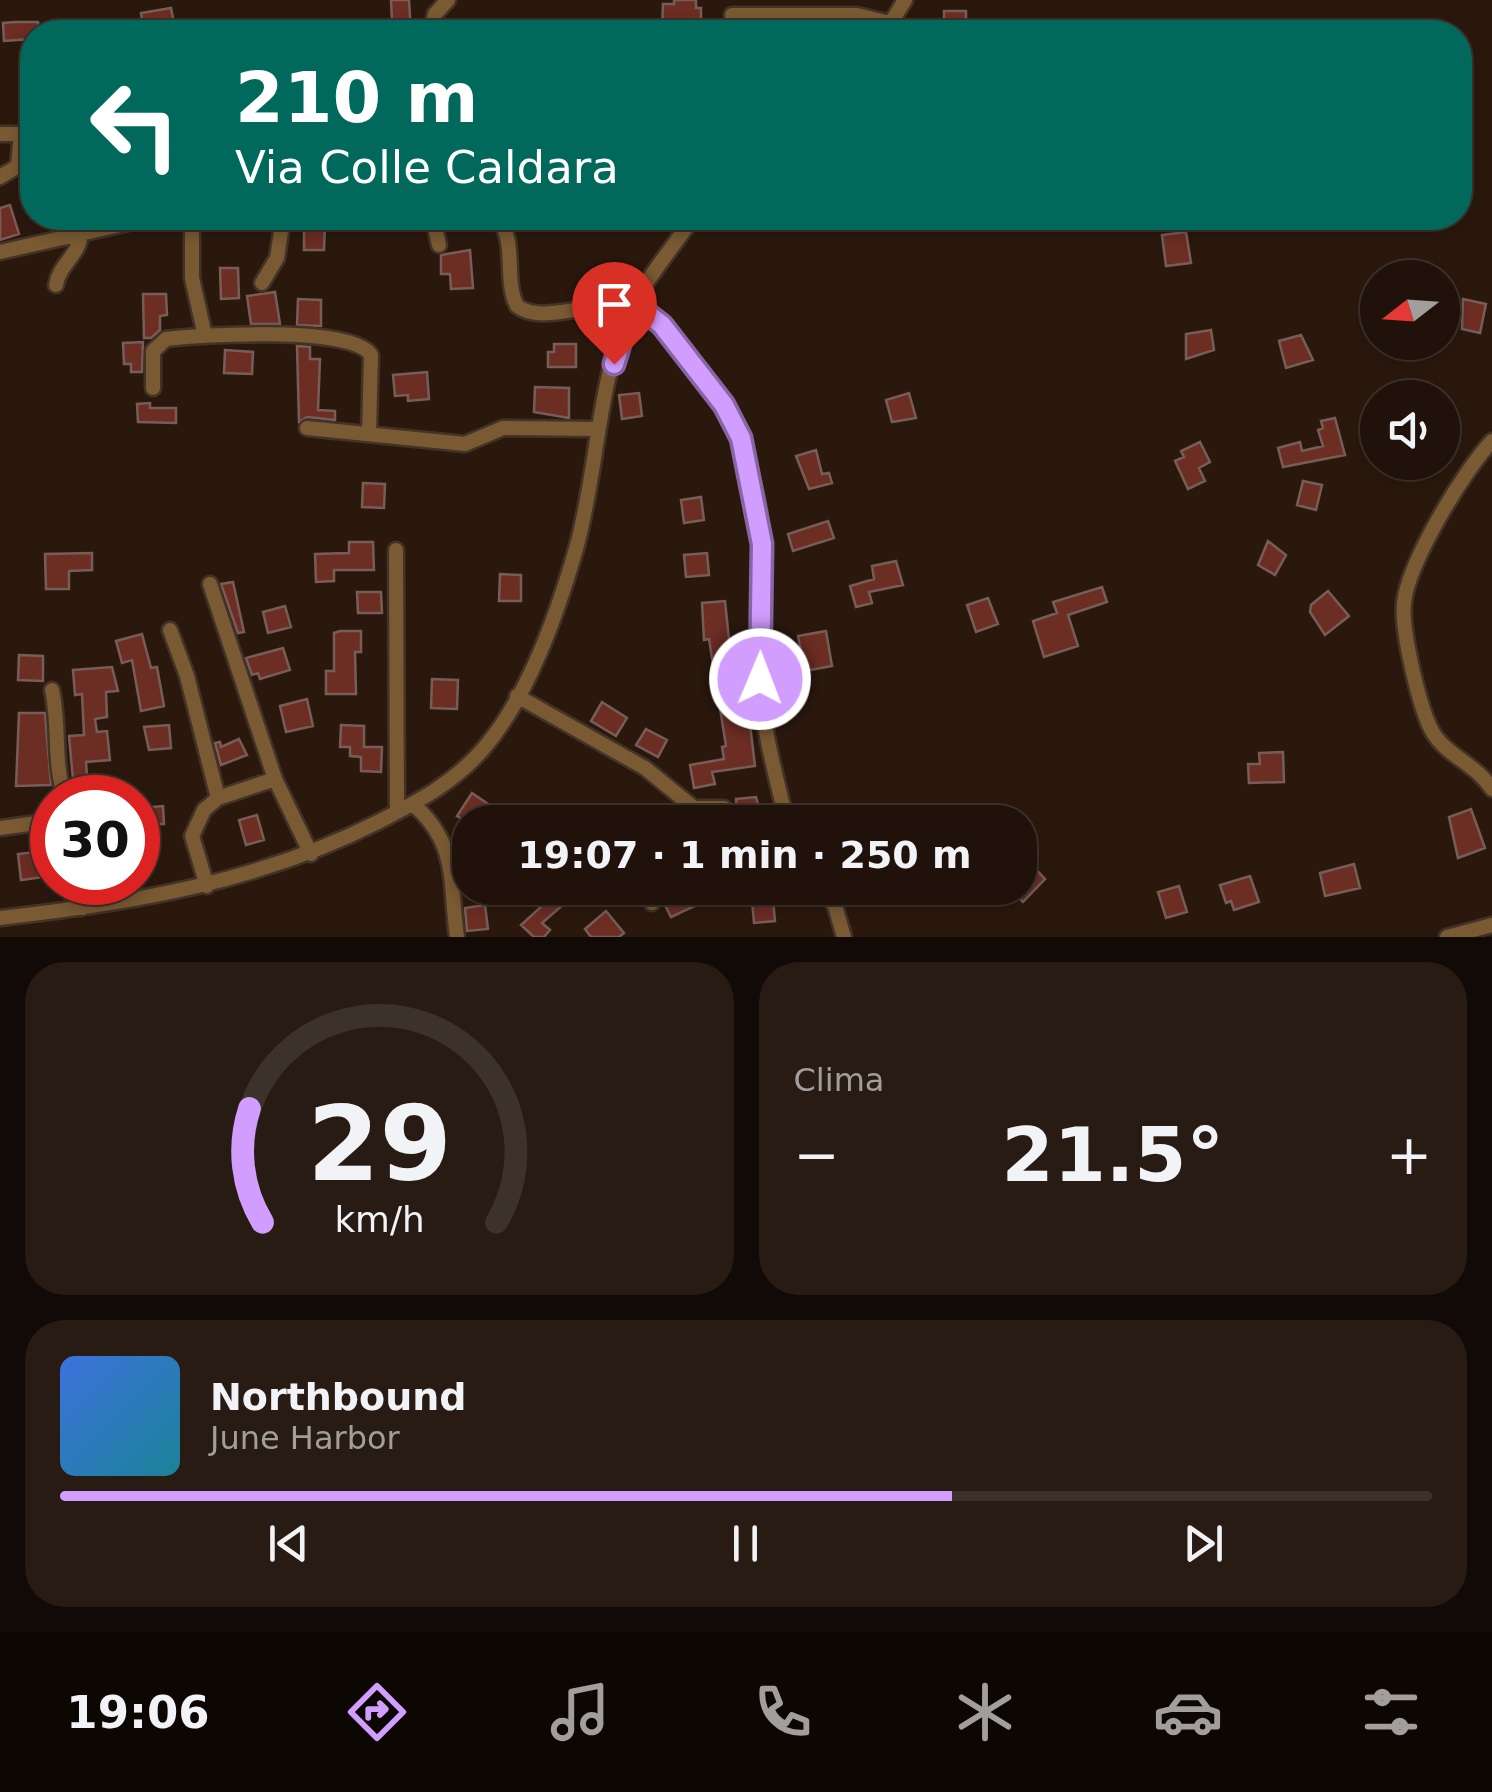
<!DOCTYPE html>
<html lang="it">
<meta charset="utf-8">
<style>
body{margin:0;font-family:"DejaVu Sans",sans-serif;background:#281b13;color:#f1f3f6;height:100vh;display:flex;flex-direction:column;font-size:38px;white-space:nowrap}
*{box-sizing:border-box;margin:0}
p{font-size:32px;color:#a29e9c}
.icon{flex:none;width:55px;height:55px;fill:none;stroke:currentColor;stroke-width:2;stroke-linecap:round;stroke-linejoin:round}
.map{position:relative;height:937px;overflow:hidden}
.sheet{display:flex;flex-direction:column;gap:25px;padding:25px;background:#120a06;flex:1}
.sheet>*{flex:none}
.banner{position:absolute;left:20px;top:20px;width:1452px;height:210px;border-radius:40px;box-shadow:0 5px 15px #0003,0 0 0 2px #3d322b;background:#00695c;color:#fff;overflow:hidden}
.needle{width:65px;rotate:253deg}
.tools{position:absolute;left:1360px;top:260px;display:grid;gap:20px}
.tools a{display:grid;place-items:center;width:100px;height:100px;border-radius:50%;background:#20120a;box-shadow:0 5px 15px #0003,0 0 0 2px #3d322b;font-size:50px}
.speed{position:absolute;left:30px;top:775px;display:flex;gap:20px;font-size:50px;font-weight:700;text-align:center}
.speed>*{display:grid;place-content:center;width:130px;height:130px;border-radius:50%;background:#20120a;box-shadow:0 5px 15px #0003,0 0 0 2px #3d322b;line-height:1}
.speed .limit{border:15px solid #d22;background:#fff;color:#111}
.pin{position:absolute;display:grid;place-items:center;width:85px;height:85px;color:#fff;margin:-102px -42px;border-radius:50% 50% 50% 0;rotate:-45deg;box-shadow:0 0 10px #0007}
.pin .icon{rotate:45deg}
.me{position:absolute;width:110px;margin:-55px;rotate:1deg;stroke-linejoin:round;filter:drop-shadow(0 0 8px #0008)}
.turn{display:flex;align-items:center;gap:35px;height:210px;padding:0 50px;font-size:45px}
.turn .icon{width:130px;height:130px;stroke-width:2.5}
.turn b{display:block;font-size:70px;line-height:85px}
.big{font-size:75px;font-weight:800;line-height:1.1}
.sheet .widget{flex:1;display:flex;flex-direction:column;justify-content:center;gap:15px;min-width:0;padding:0 35px;border-radius:40px;background:#281b13}
.sheet .dial{align-items:center;gap:0}
.dial svg{height:260px;overflow:visible;fill:none;stroke:#3d322b;stroke-width:7;stroke-linecap:round;text-anchor:middle}
.dial text{fill:#f1f3f6;stroke:none}
.song{display:flex;align-items:center;gap:30px}
.cover{width:120px;height:120px;border-radius:15px;background:linear-gradient(135deg,hsl(220 70% 55%),hsl(190 70% 35%))}
.played{height:10px;border-radius:5px;background:linear-gradient(90deg,#d19dfe 65%,#3d322b 65%)}
.keys{display:flex;justify-content:space-around;direction:ltr}
.heat{display:flex;justify-content:space-between;align-items:center;font-size:55px;direction:ltr}
.sheet .tiles{flex:1;display:grid;gap:25px;grid-template-columns:1fr 1fr}
.widget:last-child{grid-column:span 2}
.trip{position:absolute;left:452px;top:805px;width:585px;height:100px;border-radius:40px;background:#20120a;box-shadow:0 5px 15px #0003,0 0 0 2px #3d322b;font-weight:800;line-height:100px;text-align:center}
.dock{display:flex;height:160px;justify-content:space-around;align-items:center;background:#0d0704;color:#a29e9c}
.dock .icon{width:70px;height:70px}
.dock .active{color:#d19dfe}
.dock b{font-size:45px;color:#f1f3f6}
.map>svg:first-child{display:block}
.building{fill:#6c2d23;stroke:#775d58;stroke-width:2.5}
.lines{fill:none;stroke-linecap:round;stroke-linejoin:round}
.minor-casing{stroke:#433227;stroke-width:19}
.minor{stroke:#795a33;stroke-width:14}
.route-casing{stroke:#8866a5;stroke-width:25}
.route{stroke:#d19dfe;stroke-width:18}
</style>
<div class="map">
<svg width="1492" height="937" viewBox="0 0 1492 937">
<rect width="100%" height="100%" fill="#2a180d"/>
<!-- building -->
<path class="building" d="M391,0H409L411,32H387V23L392,22Z
M674,0H696V8H701V31L662,30L663,4H674Z
M171,8L175,28L144,32L141,13Z
M944,11H966V32H944Z
M15,22H38L39,32H32V39L4,41L3,23Z
M10,205L19,234L0,240V208Z
M304,226H325L324,250H304Z
M1186,232L1191,263L1166,266L1162,235Z
M470,250L473,288L451,289L450,274H441V255Z
M220,268H238L239,298L221,299Z
M275,292L280,324H251L247,296Z
M143,294H166L167,315L160,316V330L151,338H144Z
M298,299L321,300V326L297,325Z
M1463,299L1486,304L1480,333L1462,329Z
M1211,330L1214,350L1186,359V334Z
M1301,335L1313,360L1286,368L1279,341Z
M143,342L142,372H131V364H124L123,343Z
M554,344H576V367H548V352H554Z
M297,346L310,347V359H320L318,410L335,411V420L307,417L299,422Z
M225,350L253,352L252,374L224,373Z
M427,372L429,399L408,401V395L395,396L393,375Z
M535,387L569,388V418L534,412Z
M639,393L642,416L622,419L619,395Z
M909,393L916,418L892,422L886,400Z
M150,403V408H176V423L138,422L137,404Z
M1335,418L1345,455L1283,467L1278,448L1300,442L1302,451L1323,446L1318,430L1323,428L1321,421Z
M1200,442L1210,462L1199,468L1205,481L1188,489L1175,461L1184,457L1181,451Z
M816,450L822,474L829,473L832,483L809,489L796,456Z
M1303,481L1322,485L1316,510L1297,505Z
M363,483L385,484L384,508L362,507Z
M701,497L704,520L684,523L681,500Z
M828,521L834,538L793,551L788,534Z
M1268,541L1286,555L1275,575L1258,565Z
M349,542H373L374,570H334V581L316,582L315,554L349,553Z
M92,553V570L69,571V589H46L45,554Z
M707,553L709,575L686,577L684,555Z
M896,561L903,585L869,592L872,603L856,607L850,586L874,579L872,566Z
M500,574L521,575V601H499Z
M233,582L244,632L238,633L221,584Z
M1102,587L1107,602L1068,615L1078,646L1044,657L1033,621L1057,613L1053,602Z
M1328,591L1349,616L1325,635L1310,612L1311,605Z
M357,592H381L382,613H358Z
M988,598L998,624L976,632L967,605Z
M725,601L734,688L738,687L742,717L749,716L755,766L712,772L715,784L694,788L690,765L724,759L722,747L726,746L709,639L704,640L702,603Z
M285,606L291,627L268,633L263,612Z
M340,631H361V652H355L356,694H326V671H334V633Z
M826,631L832,666L805,671L798,636Z
M142,634L151,668L157,667L164,706L141,711L132,660L122,663L116,641Z
M283,648L290,670L260,679L258,673L252,675L246,658Z
M19,655L43,656V681L18,680Z
M112,667L118,691L106,692L107,717L95,719L97,732L107,731L110,760L86,762L88,790L74,791L69,736L84,735L82,694L75,695L73,670Z
M432,679L458,680L457,709L431,708Z
M307,699L313,726L286,732L280,706Z
M602,702L627,718L616,736L591,721Z
M19,713H45L51,785L16,786Z
M169,725L171,748L149,750L144,727Z
M341,725L364,726V747H382L381,772L361,771V757L350,756V747H340Z
M646,729L667,740L658,757L636,745Z
M239,739L247,755L221,765L215,743L220,742L221,747Z
M1283,752L1284,782L1249,783L1248,764H1260L1259,753Z
M472,793L494,808L484,822H467L457,816Z
M756,797L763,822H737L736,799Z
M163,806L164,824H156L154,832L157,859L145,860L141,808Z
M1471,809L1485,848L1458,858L1449,817Z
M257,815L264,840L246,845L239,820Z
M52,850V876L21,880L18,854Z
M1029,862L1045,879L1023,902L1014,893L1020,888V870Z
M1354,864L1360,888L1325,896L1320,873Z
M1250,876L1259,902L1234,910L1231,901L1226,903L1220,885Z
M1179,886L1187,912L1166,918L1158,892Z
M670,888H689L697,905L671,917L664,903L672,897Z
M772,888L775,921L754,923L751,890Z
M555,894L564,904L542,923L550,930L544,937H534L521,925Z
M485,905L488,929L467,931L465,908Z
M606,911L624,933L619,937H591L585,929Z"/>
<g class="lines">
<!-- minor casing -->
<g class="minor-casing">
<path id="minor" d="M732,15H857L890,23
M431,32L435,14L448,0
M885,32L905,0
M0,134H21L28,139
M0,177L18,166L21,134H32
M192,218V278L205,336
M433,218L439,245
M497,218C518,240 503,279 517,306C549,330 613,285 657,320C672,332 682,353 694,368C743,429 764,493 764,573C764,609 759,644 760,680C762,727 776,777 787,822
M0,252L151,218
M262,283L277,258L283,218
M56,285C59,264 80,255 81,233
M153,388V351L166,339C202,335 352,325 371,355L369,434
M307,428L465,444L503,428L598,429
M1492,441C1464,470 1408,563 1404,603C1401,629 1419,707 1432,731C1445,755 1476,764 1492,789
M396,550L397,812
M210,584L275,779
M170,630L187,676L218,798L275,779L311,854
M52,690C60,727 53,762 65,798
M517,696L645,768L694,808H724
M413,804C459,845 449,881 457,937
M0,828L52,821
M80,882L83,908
M207,886L192,836L204,810L218,798
M823,888L835,906L844,937
M652,903L660,888
M0,918C132,903 260,882 380,821C419,801 455,782 484,748C529,695 557,614 576,549C597,474 597,392 626,319C637,291 675,244 693,218
M1447,937L1492,925"/>
</g>
<!-- minor -->
<use href="#minor" class="minor"/>
</g>
<g class="lines">
<!-- route casing -->
<g class="route-casing">
<path id="route" d="M614,364L630,312L648,314L662,325L724,405L741,438L762,544L760,679"/>
</g>
<!-- route -->
<use href="#route" class="route"/>
</g>
</svg>
<div class="tools">
<a><svg class="needle" viewBox="-14 -14 28 28"><path d="M0-13l5 13h-10z" fill="#e53935"/><path d="M0 13l5-13h-10z" fill="#a29e9c"/></svg></a>
<a><svg class="icon" aria-label="sound" viewBox="0 0 24 24"><path d="M4 9h4l5-4v14l-5-4H4zM17 9q2 3 0 6"/></svg></a>
</div>
<div class="speed"><div class="limit">30</div></div>
<div class="pin" style="left:614px;top:364px;background:#d93025"><svg class="icon" aria-label="arrive" viewBox="0 0 24 24"><path d="M6 21V4h12l-3 4 3 4H6"/></svg></div>
<svg class="me" style="left:760px;top:679px" viewBox="-20 -20 40 40"><circle r="17" fill="#d19dfe" stroke="#fff" stroke-width="3"/><path d="M0-11L8 9 0 5-8 9z" fill="#fff"/></svg>
<div class="trip">19:07 · 1 min · 250 m</div>
<div class="banner">
<div class="turn"><svg class="icon" aria-label="left" viewBox="0 0 24 24"><path d="M17 20v-9H6M10 6l-5 5 5 5"/></svg><div><b>210 m</b>Via Colle Caldara</div></div>
</div>
</div>
<section class="sheet">
<div class="tiles">
<div class="widget dial"><svg viewBox="0 0 100 80">
<path d="M14 69A42 42 0 1 1 86 69"/>
<path d="M14 69A42 42 0 0 1 10 34" stroke="#d19dfe"/>
<text x="50" y="56" font-size="32" font-weight="700">29</text>
<text x="50" y="72" font-size="11">km/h</text>
</svg></div>
<div class="widget"><p>Clima</p>
<div class="heat"><a>−</a><b class="big">21.5°</b><a>+</a></div>
</div>
<div class="widget">
<div class="song"><i class="cover"></i><div><b>Northbound</b><p>June Harbor</p></div></div>
<div class="played"></div>
<div class="keys"><svg class="icon" aria-label="previous" viewBox="0 0 24 24"><path d="M18 5L8 12l10 7zM5 5v14"/></svg><svg class="icon" aria-label="pause" viewBox="0 0 24 24"><path d="M8 5v14M16 5v14"/></svg><svg class="icon" aria-label="next" viewBox="0 0 24 24"><path d="M6 5l10 7-10 7zM19 5v14"/></svg></div>
</div>
</div>
</section>
<nav class="dock">
<b>19:06</b>
<svg class="icon active" aria-label="directions" viewBox="0 0 24 24"><path d="M12 3l9 9-9 9-9-9zM9 14v-3h6M13 9l2 2-2 2"/></svg>
<svg class="icon" aria-label="music" viewBox="0 0 24 24"><path d="M9 18V5l10-2v13"/><circle cx="6" cy="18" r="3"/><circle cx="16" cy="16" r="3"/></svg>
<svg class="icon" aria-label="phone" viewBox="0 0 24 24"><path d="M5 4h4l2 5-3 2q2 4 5 5l2-3 5 2v4C11 20 4 13 5 4z"/></svg>
<svg class="icon" aria-label="climate" viewBox="0 0 24 24"><path d="M12 3v18M4 7l16 10M4 17L20 7"/></svg>
<svg class="icon" aria-label="car" viewBox="0 0 24 24"><path d="M5 17H2v-5l4-1 3-4h7l3 4 3 1v5h-3M9 17h6M6 11h13"/><circle cx="7" cy="17" r="2"/><circle cx="17" cy="17" r="2"/></svg>
<svg class="icon" aria-label="filters" viewBox="0 0 24 24"><path d="M4 7h16M4 17h16"/><circle cx="9" cy="7" r="2"/><circle cx="15" cy="17" r="2"/></svg>
</nav>
